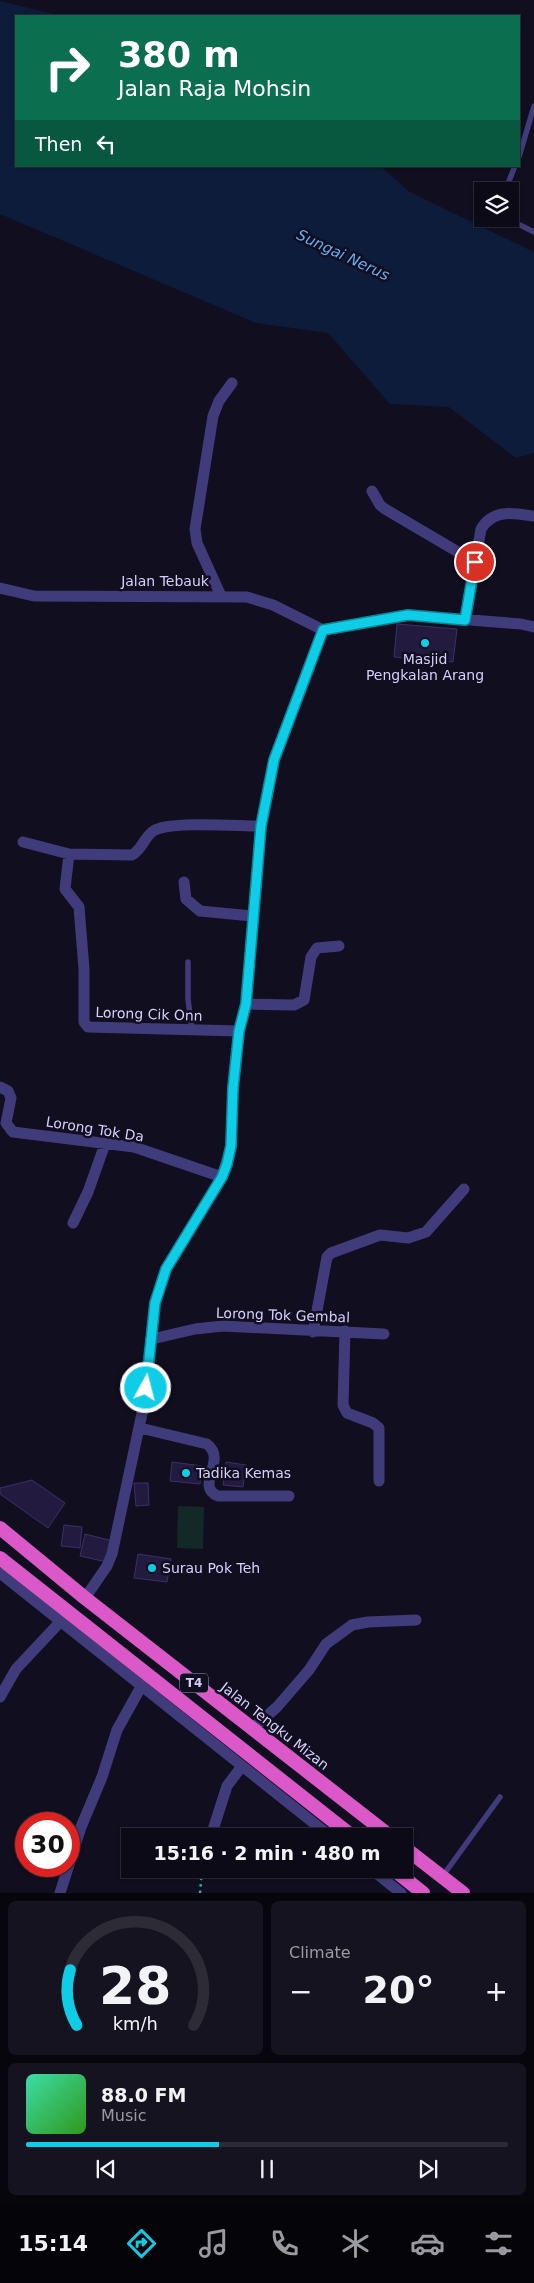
<!DOCTYPE html>
<meta charset="utf-8">
<style>
body{margin:0;font-family:"DejaVu Sans",sans-serif;background:#161320;color:#f1f3f6;height:100vh;display:flex;flex-direction:column;font-size:19px;white-space:nowrap}
*{box-sizing:border-box;margin:0}
p{font-size:16px;color:#9a9aa1}
.icon{flex:none;width:28px;height:28px;fill:none;stroke:currentColor;stroke-width:2;stroke-linecap:round;stroke-linejoin:round}
.map{position:relative;height:1893px;overflow:hidden}
.drawer{display:flex;flex-direction:column;gap:8px;padding:8px;background:#07060d;flex:1}
.drawer>*{flex:none}
.banner{position:absolute;left:15px;top:15px;width:505px;height:152px;border-radius:0px;box-shadow:0 1px 4px #0004,0 0 0 1px #2d2b36;background:#0b6e4f;color:#fff;overflow:hidden}
.buttons{position:absolute;left:474px;top:182px;display:grid;gap:10px}
.buttons a{display:grid;place-items:center;width:45px;height:45px;border-radius:0px;background:#0d0a17;box-shadow:0 1px 4px #0004,0 0 0 1px #2d2b36;font-size:25px}
.speed{position:absolute;left:15px;top:1812px;display:flex;gap:10px;font-size:25px;font-weight:700;text-align:center}
.speed>*{display:grid;place-content:center;width:65px;height:65px;border-radius:50%;background:#0d0a17;box-shadow:0 1px 4px #0004,0 0 0 1px #2d2b36;line-height:1}
.speed .limit{border:8px solid #d22;background:#fff;color:#111}
.pin{position:absolute;display:grid;place-items:center;width:42px;height:42px;color:#fff;margin:-21px;border:2px solid #fff;border-radius:50%;box-shadow:0 1px 5px #0007}
.me{position:absolute;width:55px;margin:-28px;rotate:7deg;stroke-linejoin:round;filter:drop-shadow(0 0 4px #0008)}
.turn{display:flex;align-items:center;gap:18px;height:105px;padding:0 20px;font-size:22px}
.turn .icon{width:65px;height:65px;stroke-width:2.5}
.turn b{display:block;font-size:35px;line-height:42px}
.then{display:flex;align-items:center;height:48px;padding:0 20px;background:#0003;gap:10px;font-size:19px}
.big{font-size:38px;font-weight:700;line-height:1.1}
.drawer .widget{flex:1;display:flex;flex-direction:column;justify-content:center;gap:8px;min-width:0;padding:0 18px;border-radius:8px;background:#161320}
.drawer .dial{align-items:center;gap:0}
.dial svg{height:130px;overflow:visible;fill:none;stroke:#2d2b36;stroke-width:7;stroke-linecap:round;text-anchor:middle}
.dial text{fill:#f1f3f6;stroke:none}
.song{display:flex;align-items:center;gap:15px}
.cover{width:60px;height:60px;border-radius:8px;background:linear-gradient(135deg,hsl(160 70% 55%),hsl(110 70% 35%))}
.played{height:5px;border-radius:2px;background:linear-gradient(90deg,#10cde7 40%,#2d2b36 40%)}
.keys{display:flex;justify-content:space-around;direction:ltr}
.heat{display:flex;justify-content:space-between;align-items:center;font-size:28px;direction:ltr}
.drawer .tiles{flex:1;display:grid;gap:8px;grid-template-columns:1fr 1fr}
.widget:last-child{grid-column:span 2}
.trip{position:absolute;left:121px;top:1828px;width:292px;height:50px;border-radius:0px;background:#0d0a17;box-shadow:0 1px 4px #0004,0 0 0 1px #2d2b36;font-weight:700;line-height:50px;text-align:center}
.menu{display:flex;height:80px;justify-content:space-around;align-items:center;background:#050409;color:#9a9aa1}
.menu .icon{width:35px;height:35px}
.menu .active{color:#10cde7}
.menu b{font-size:22px;color:#f1f3f6}
.map>svg:first-child{display:block}
.green{fill:#122928}
.water{fill:#0c1c3a}
.building{fill:#231b3f;stroke:#3c2f69}
.lines{fill:none;stroke-linecap:round;stroke-linejoin:round}
.path{stroke:#36a9a5;stroke-width:2.5;stroke-dasharray:2.5 4;stroke-linecap:butt}
.service{stroke:#403c7b;stroke-width:5.5}
.minor{stroke:#403c7b;stroke-width:11}
.trunk{stroke:#da58c8;stroke-width:14}
.route-casing{stroke:#0a8596;stroke-width:12}
.route{stroke:#10cde7;stroke-width:9}
.poi-dot{fill:#10cde7;stroke:#110e1f;stroke-width:2}
.labels{text-anchor:middle;stroke-width:5;stroke-linejoin:round;paint-order:stroke}
.shield{fill:#110e1f;stroke:#9b95ba;stroke-width:1}
.shield-label{font-size:12px;font-weight:bold;fill:#d6cffc}
.street-label{font-size:14px;fill:#d6cffc;stroke:#110e1f}
.poi-label{font-size:14px;fill:#d6cffc;stroke:#110e1f;text-anchor:start}
.water-label{font-size:15px;font-style:italic;fill:#65aef4;stroke:#110e1f}
</style>
<div class="map">
<svg width="534" height="1893" viewBox="0 0 534 1893">
<rect width="100%" height="100%" fill="#110e1f"/>
<!-- green -->
<path class="green" d="M178,1506L204,1507L203,1549L177,1548Z"/>
<!-- water -->
<path class="water" d="M0,1L62,16H16V166H381L408,191L534,252V453L516,458L449,407L390,404L328,333L256,323L0,214Z"/>
<!-- building -->
<path class="building" d="M397,624L457,629L453,662L394,657Z
M172,1462L202,1466L200,1484L170,1481Z
M226,1462L246,1465L243,1487L223,1485Z
M32,1480L65,1503L48,1528L0,1494V1488Z
M134,1483H148L149,1505L136,1506Z
M64,1525L82,1527L80,1548L61,1546Z
M85,1534L113,1541L107,1562L80,1556Z
M138,1554L171,1559L167,1582L134,1578Z"/>
<g class="lines">
<!-- path -->
<path class="path" d="M200,1893L202,1869"/>
<!-- service -->
<path class="service" d="M519,157L534,106
M505,191L515,166
M508,219L534,232
M188,962V999L192,1030
M442,1877L500,1797"/>
<!-- minor -->
<path class="minor" d="M372,491L380,505L385,509L475,562
M0,588L34,596L247,597L273,605L323,630
M221,596L197,543L195,529L213,416L219,401L232,383
M465,620L481,529C493,509 513,513 532,516
M323,630L408,615L521,624L534,627
M23,842L69,854L132,855C143,849 144,836 155,830C173,821 238,826 261,826
M69,854L65,889L79,907L84,969V1022L88,1027L239,1031
M184,882L186,899L200,911L252,916
M246,1004L294,1005L304,1000L311,957L317,948L339,946
M0,1087L8,1091L11,1098L6,1123L13,1132L134,1147L222,1177
M73,1223L88,1192L105,1144
M345,1331L343,1405L347,1413L373,1423L379,1428V1481
M313,1332L327,1257L331,1253L380,1235L408,1238L426,1232L464,1189
M152,1339L195,1329L223,1326L384,1334
M140,1428L207,1444C228,1460 194,1486 218,1496H289
M0,1573L330,1836
M85,1598L107,1566L112,1554L144,1404L155,1303L166,1269L222,1177L231,1146L233,1088L239,1031L246,1004L261,826L274,760L323,630
M0,1697L16,1669L61,1621
M252,1729L277,1707L309,1670L326,1644L352,1625L368,1622L416,1620
M211,1836L227,1786L242,1766
M371,1869L401,1893
M60,1893L81,1827L102,1777L117,1730L142,1685"/>
<!-- trunk -->
<path class="trunk" d="M0,1528L85,1598L390,1836
M0,1558L352,1836
M405,1848L463,1893
M393,1869L423,1893"/>
</g>
<g class="lines">
<!-- route casing -->
<g class="route-casing">
<path id="route" d="M146,1388L155,1303L166,1269L222,1177L227,1164L231,1146L233,1088L239,1031L246,1004L261,826L274,760L323,630L408,615L465,620L475,562"/>
</g>
<!-- route -->
<use href="#route" class="route"/>
</g>
<!-- markers -->
<g class="poi-dot">
<circle cx="425" cy="643" r="5"/>
<circle cx="186" cy="1473" r="5"/>
<circle cx="152" cy="1568" r="5"/>
</g>
<g class="labels">
<!-- shield labels -->
<rect class="shield" x="180" y="1673.5" width="28" height="19" rx="4"/>
<g class="shield-label">
<text x="194" y="1687">T4</text>
</g>
<!-- street labels -->
<g class="street-label">
<text x="165" y="586">Jalan Tebauk</text>
<text transform="translate(149 1014) rotate(2)" y="5">Lorong Cik Onn</text>
<text transform="translate(95 1129) rotate(9)" y="5">Lorong Tok Da</text>
<text transform="translate(283 1315) rotate(2)" y="5">Lorong Tok Gembal</text>
<text transform="translate(275 1726) rotate(38)" y="5">Jalan Tengku Mizan</text>
</g>
<!-- poi labels -->
<g class="poi-label">
<text x="425" y="664" text-anchor="middle">Masjid<tspan x="425" dy="16">Pengkalan Arang</tspan></text>
<text x="196" y="1478">Tadika Kemas</text>
<text x="162" y="1573">Surau Pok Teh</text>
</g>
<!-- water labels -->
<g class="water-label">
<text transform="translate(343 255) rotate(25)" y="5">Sungai Nerus</text>
</g>
</g>
</svg>
<div class="buttons">
<a><svg class="icon" aria-label="layers" viewBox="0 0 24 24"><path d="M12 4l9 5-9 5-9-5zM3 14l9 5 9-5"/></svg></a>
</div>
<div class="speed"><div class="limit">30</div></div>
<div class="pin" style="left:475px;top:562px;background:#d93025"><svg class="icon" aria-label="arrive" viewBox="0 0 24 24"><path d="M6 21V4h12l-3 4 3 4H6"/></svg></div>
<svg class="me" style="left:146px;top:1388px" viewBox="-20 -20 40 40"><circle r="17" fill="#10cde7" stroke="#fff" stroke-width="3"/><path d="M0-11L8 9 0 5-8 9z" fill="#fff"/></svg>
<div class="trip">15:16 · 2 min · 480 m</div>
<div class="banner">
<div class="turn"><svg class="icon" aria-label="right" viewBox="0 0 24 24"><path d="M7 20v-9h11M14 6l5 5-5 5"/></svg><div><b>380 m</b>Jalan Raja Mohsin</div></div>
<div class="then">Then<svg class="icon" aria-label="left" viewBox="0 0 24 24"><path d="M17 20v-9H6M10 6l-5 5 5 5"/></svg></div>
</div>
</div>
<section class="drawer">
<div class="tiles">
<div class="widget dial"><svg viewBox="0 0 100 80">
<path d="M14 69A42 42 0 1 1 86 69"/>
<path d="M14 69A42 42 0 0 1 10 35" stroke="#10cde7"/>
<text x="50" y="56" font-size="32" font-weight="700">28</text>
<text x="50" y="72" font-size="11">km/h</text>
</svg></div>
<div class="widget"><p>Climate</p>
<div class="heat"><a>−</a><b class="big">20°</b><a>+</a></div>
</div>
<div class="widget">
<div class="song"><i class="cover"></i><div><b>88.0 FM</b><p>Music</p></div></div>
<div class="played"></div>
<div class="keys"><svg class="icon" aria-label="previous" viewBox="0 0 24 24"><path d="M18 5L8 12l10 7zM5 5v14"/></svg><svg class="icon" aria-label="pause" viewBox="0 0 24 24"><path d="M8 5v14M16 5v14"/></svg><svg class="icon" aria-label="next" viewBox="0 0 24 24"><path d="M6 5l10 7-10 7zM19 5v14"/></svg></div>
</div>
</div>
</section>
<nav class="menu">
<b>15:14</b>
<svg class="icon active" aria-label="directions" viewBox="0 0 24 24"><path d="M12 3l9 9-9 9-9-9zM9 14v-3h6M13 9l2 2-2 2"/></svg>
<svg class="icon" aria-label="music" viewBox="0 0 24 24"><path d="M9 18V5l10-2v13"/><circle cx="6" cy="18" r="3"/><circle cx="16" cy="16" r="3"/></svg>
<svg class="icon" aria-label="phone" viewBox="0 0 24 24"><path d="M5 4h4l2 5-3 2q2 4 5 5l2-3 5 2v4C11 20 4 13 5 4z"/></svg>
<svg class="icon" aria-label="climate" viewBox="0 0 24 24"><path d="M12 3v18M4 7l16 10M4 17L20 7"/></svg>
<svg class="icon" aria-label="car" viewBox="0 0 24 24"><path d="M5 17H2v-5l4-1 3-4h7l3 4 3 1v5h-3M9 17h6M6 11h13"/><circle cx="7" cy="17" r="2"/><circle cx="17" cy="17" r="2"/></svg>
<svg class="icon" aria-label="filters" viewBox="0 0 24 24"><path d="M4 7h16M4 17h16"/><circle cx="9" cy="7" r="2"/><circle cx="15" cy="17" r="2"/></svg>
</nav>
